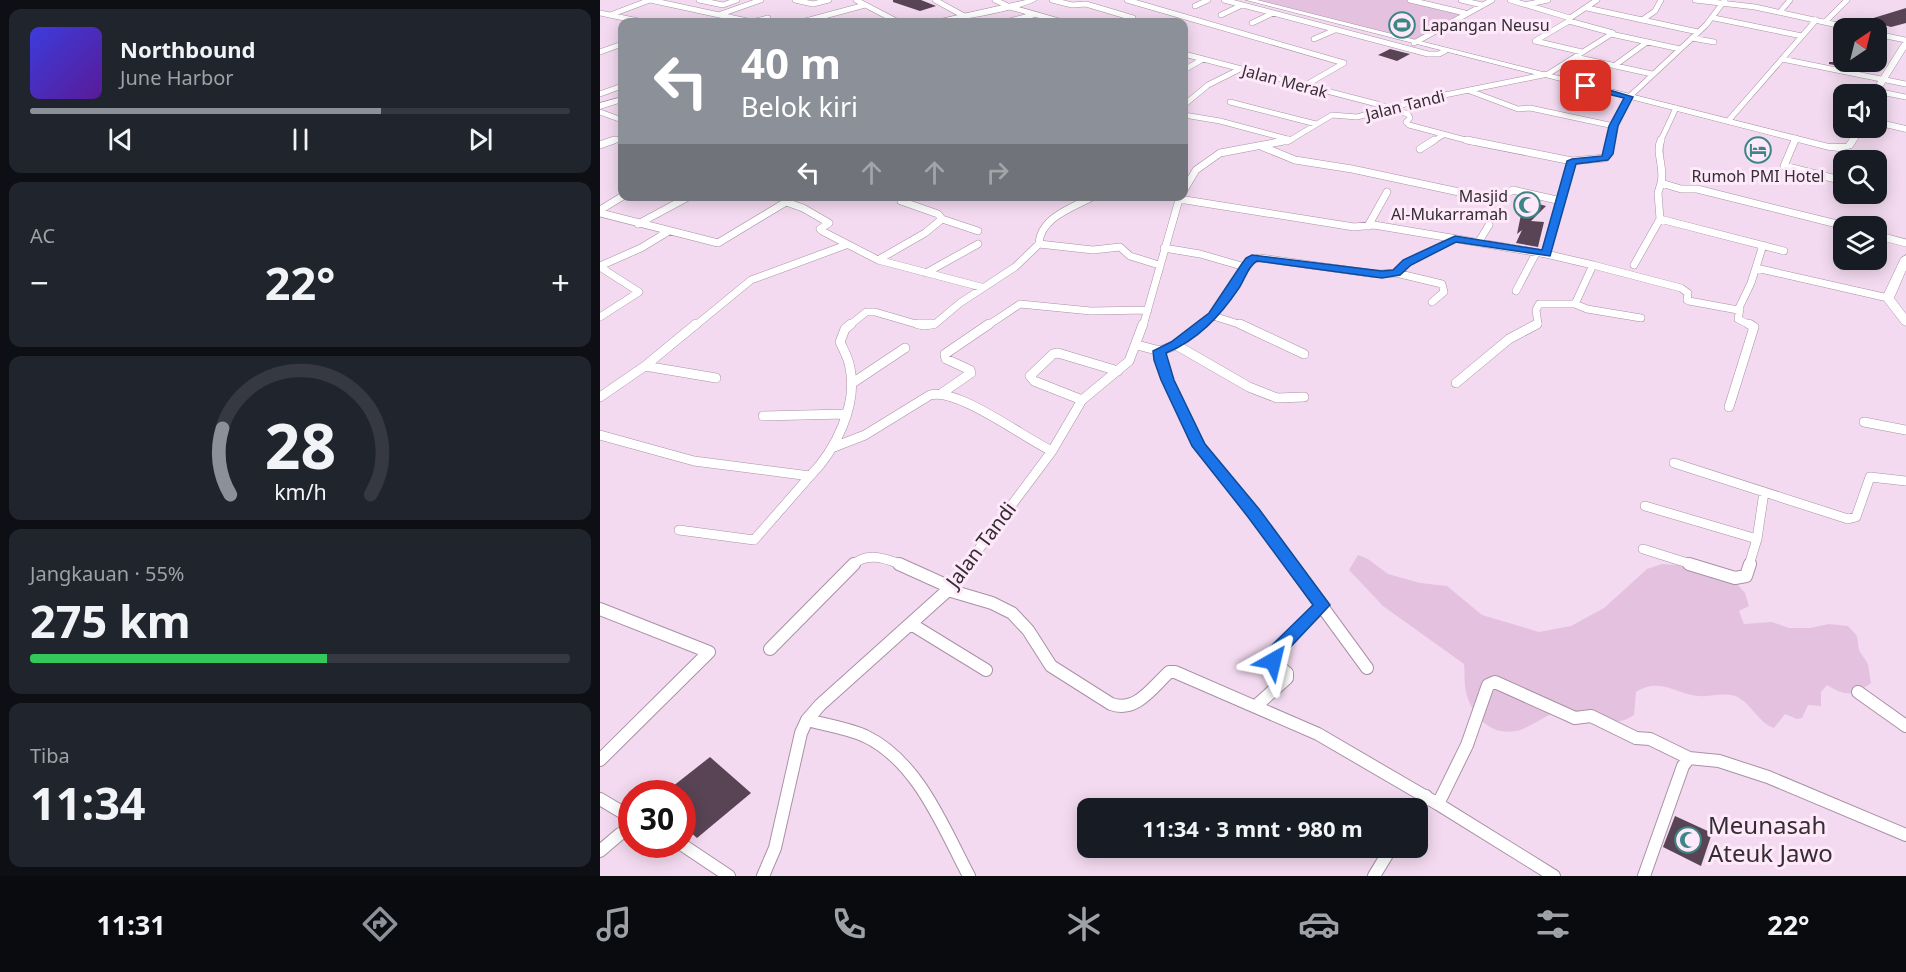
<!DOCTYPE html>
<html lang="id">
<meta charset="utf-8">
<style>
body{margin:0;font-family:"Noto Sans",sans-serif;background:#20242c;color:#f1f3f6;height:100vh;display:flex;flex-direction:column;font-size:22px;white-space:nowrap}
*{box-sizing:border-box;margin:0}
p{font-size:20px;color:#9ea1a6}
.icon{flex:none;width:33px;height:33px;fill:none;stroke:currentColor;stroke-width:2;stroke-linecap:round;stroke-linejoin:round}
.map{position:relative;flex:1;overflow:hidden}
.side{display:flex;flex-direction:column;gap:9px;padding:9px;background:#0d0f14;width:600px}
.side>*{flex:none}
.guide{position:absolute;left:18px;top:18px;width:570px;height:183px;border-radius:12px;box-shadow:0 3px 15px #0003;background:#8c9099;color:#fff;overflow:hidden}
.needle{width:39px;rotate:35deg}
.controls{position:absolute;left:1233px;top:18px;display:grid;gap:12px}
.controls a{display:grid;place-items:center;width:54px;height:54px;border-radius:12px;background:#171b24;box-shadow:0 3px 15px #0003;font-size:30px}
.speed{position:absolute;left:18px;top:780px;display:flex;gap:12px;font-size:30px;font-weight:700;text-align:center}
.speed>*{display:grid;place-content:center;width:78px;height:78px;border-radius:50%;background:#171b24;box-shadow:0 3px 15px #0003;line-height:1}
.speed .limit{border:9px solid #d22;background:#fff;color:#111}
.pin{position:absolute;display:grid;place-items:center;width:51px;height:51px;color:#fff;margin:-26px;border-radius:12px;box-shadow:0 3px 9px #0006}
.me{position:absolute;width:66px;margin:-33px;rotate:37deg;stroke-linejoin:round;filter:drop-shadow(0 0 4px #0008)}
.turn{display:flex;align-items:center;gap:21px;height:126px;padding:0 24px;font-size:27px}
.turn .icon{width:78px;height:78px;stroke-width:2.5}
.turn b{display:block;font-size:42px;line-height:51px}
.lanes{display:flex;align-items:center;height:57px;padding:0 24px;background:#0003;justify-content:center;gap:30px;direction:ltr}
.lanes .off{opacity:.35}
.big{font-size:45px;font-weight:700;line-height:1.1}
.side .tile{flex:1;display:flex;flex-direction:column;justify-content:center;gap:9px;min-width:0;padding:0 21px;border-radius:12px;background:#20242c}
.side .dial{align-items:center;gap:0}
.dial svg{height:156px;overflow:visible;fill:none;stroke:#363941;stroke-width:7;stroke-linecap:round;text-anchor:middle}
.dial text{fill:#f1f3f6;stroke:none}
.song{display:flex;align-items:center;gap:18px}
.cover{width:72px;height:72px;border-radius:9px;background:linear-gradient(135deg,hsl(240 70% 55%),hsl(270 70% 35%))}
.played{height:6px;border-radius:3px;background:linear-gradient(90deg,#8c9099 65%,#363941 65%)}
.keys{display:flex;justify-content:space-around;direction:ltr}
.heat{display:flex;justify-content:space-between;align-items:center;font-size:33px;direction:ltr}
.charge{height:9px;border-radius:4px;background:linear-gradient(90deg,#34c759 55%,#363941 0)}
.trip{position:absolute;left:477px;top:798px;width:351px;height:60px;border-radius:12px;background:#171b24;box-shadow:0 3px 15px #0003;font-weight:700;line-height:60px;text-align:center}
.tabs{display:flex;height:96px;justify-content:space-around;align-items:center;background:#090b0e;color:#9ea1a6}
.tabs .icon{width:42px;height:42px}
.tabs .on{color:#8c9099}
.tabs b{font-size:27px;color:#f1f3f6}
main{display:flex;flex:1;min-height:0}
.map>svg:first-child{display:block}
.green{fill:#e5c1e0}
.building{fill:#594456}
.lines{fill:none;stroke-linecap:round;stroke-linejoin:round}
.street-far3-casing{stroke:#a991a5;stroke-width:6}
.street-far2-casing{stroke:#a991a5;stroke-width:8}
.street-far1-casing{stroke:#a991a5;stroke-width:10}
.street-casing{stroke:#a991a5;stroke-width:14}
.secondary-casing{stroke:#a991a5;stroke-width:1}
.street-far3{stroke:#fff;stroke-width:5}
.street-far2{stroke:#fff;stroke-width:7}
.street-far1{stroke:#fff;stroke-width:9}
.street{stroke:#fff;stroke-width:12}
.secondary{fill:#fff;fill-rule:evenodd}
.route{fill:#1a73e8;stroke:#114b97;stroke-width:1.5}
.labels{text-anchor:middle;stroke-width:6;stroke-linejoin:round;paint-order:stroke}
.far-poi-label{font-size:16px;fill:#352c34;stroke:#fee9fa;text-anchor:start}
.far-street-label{font-size:16px;fill:#352c34;stroke:#fee9fa}
.street-label{font-size:20px;fill:#352c34;stroke:#fee9fa}
.near-poi-label{font-size:24px;fill:#352c34;stroke:#fee9fa;text-anchor:start}
</style>
<main>
<section class="side">
<div class="tile">
<div class="song"><i class="cover"></i><div><b>Northbound</b><p>June Harbor</p></div></div>
<div class="played"></div>
<div class="keys"><svg class="icon" aria-label="previous" viewBox="0 0 24 24"><path d="M18 5L8 12l10 7zM5 5v14"/></svg><svg class="icon" aria-label="pause" viewBox="0 0 24 24"><path d="M8 5v14M16 5v14"/></svg><svg class="icon" aria-label="next" viewBox="0 0 24 24"><path d="M6 5l10 7-10 7zM19 5v14"/></svg></div>
</div>
<div class="tile"><p>AC</p>
<div class="heat"><a>−</a><b class="big">22°</b><a>+</a></div>
</div>
<div class="tile dial"><svg viewBox="0 0 100 80">
<path d="M14 69A42 42 0 1 1 86 69"/>
<path d="M14 69A42 42 0 0 1 10 35" stroke="#8c9099"/>
<text x="50" y="56" font-size="32" font-weight="700">28</text>
<text x="50" y="72" font-size="11">km/h</text>
</svg></div>
<div class="tile"><p>Jangkauan · 55%</p><b class="big">275 km</b><div class="charge"></div></div>
<div class="tile"><p>Tiba</p><b class="big">11:34</b></div>
</section>
<div class="map">
<svg width="1306" height="876" viewBox="0 0 1306 876">
<rect width="100%" height="100%" fill="#f3daf0"/>
<!-- green -->
<path class="green" d="M658,0H811L867,14L816,41Z
M758,555L768,559L788,574L820,583L847,586L882,615L939,632L971,626L1004,608L1047,569L1062,564L1091,566L1136,583L1145,593L1149,606L1139,611L1144,624L1172,622L1189,628H1210L1229,624L1248,626L1257,636L1259,650L1268,664L1271,683C1252,696 1247,697 1227,685L1221,692V706L1208,705L1202,718L1197,719L1185,714L1174,728C1158,723 1151,702 1135,696C1123,692 1110,697 1098,696C1084,695 1071,686 1058,686C1051,685 1042,688 1036,692L1034,715C1012,731 982,716 958,710C946,716 927,729 916,731C890,736 872,716 866,692C864,683 865,673 864,664L783,606L749,570Z"/>
<!-- building -->
<path class="building" d="M293,0H321L336,6L320,11L293,2Z
M1306,8V23L1291,27L1267,20Z
M790,49L810,54L797,61L778,55Z
M1229,62H1277L1270,72L1229,64Z
M924,200L946,206L931,221L944,222L938,247L916,243L922,230L917,234Z
M110,757L151,793L97,838L82,825V794H63Z
M1075,816L1112,833L1101,866L1063,847Z"/>
<g class="lines">
<!-- street-far3 casing -->
<g class="street-far3-casing">
<path id="street-far3" d="M99,0L123,5L137,0
M195,0L213,4L229,0
M256,0L298,22
M335,0L364,16
M395,0L410,7L462,22
M452,0L472,5L486,4L533,18
M527,0L744,63L704,86
M624,0L828,54H839L845,51
M810,0L865,13
M861,0L882,5
M910,0L970,18
M1095,0L1155,7L1251,28
M929,4L948,0
M595,6L608,0
M987,8L1098,32
M1180,12L1190,0
M0,13L43,22
M121,14L161,0
M10,15L50,0L152,22L168,18
M621,15L642,5
M1114,18L1202,36
M1042,20L1055,11L1061,0
M202,22L265,5
M406,22L433,15
M1225,22L1247,0
M652,23L673,13
M1011,34L1080,49
M1276,34L1306,40
M1092,38L1114,42
M714,39L735,30
M814,43L892,0
M0,52L22,44
M982,52L935,41L969,21L970,18L997,0
M584,54L777,104L808,114L810,118L806,122L809,125L873,142
M975,57L1052,74
M1182,59L1306,84
M1014,66L1047,42
M584,70L603,59
M870,91L918,109L930,108L1014,126
M1286,93L1306,97
M0,94L22,86
M630,102L716,124
M584,105L608,85L640,69
M0,112L22,120
M584,115L620,121L691,140
M1128,121L1216,20
M10,142L22,138
M687,142L732,115L757,117L820,100L948,74L1013,33L969,21
M832,142L843,135
M1011,142L1014,126L1029,97L1106,25L1125,0
M1060,142L1076,108
M1194,142L1196,138"/>
</g>
<!-- street-far2 casing -->
<g class="street-far2-casing">
<path id="street-far2" d="M867,140L972,161
M1195,140L1184,166L1244,181
M0,145L14,140
M663,147L695,160L752,169L887,198H897L913,190L961,201L972,161L1005,158L1011,140
M820,149L834,140
M1061,183C1065,167 1055,153 1061,140
M584,190L596,170L620,153L689,140
M579,199L754,227L774,225L946,254L961,201
M0,210L23,196
M0,213L118,243L186,202L203,208L229,223L220,229L222,231L278,260L381,287
M342,219L378,231
M1060,219L1184,251
M38,224L90,196
M768,226L787,192
M1276,235L1306,243
M878,243L889,225
M439,244L493,250L520,247L530,256L559,265
M564,248L600,254L645,267L613,316L600,326
M946,254L993,265L975,304
M278,260L325,233L342,219L338,214L301,201
M993,265L1081,288L1088,293L1087,300L1089,301L1138,310L1151,283L1163,245
M1034,265L1060,219L1058,193L1061,183L1081,189H1097L1245,226
M0,266L41,248L69,231
M0,267L39,292L0,317
M645,267L650,260L660,258L776,274L796,273L807,263L855,239
M1156,268L1288,298
M326,273L378,244
M796,273L842,284L844,292L832,302
M916,291L936,253
M1140,309L1138,319L1152,326
M613,316L645,326
M95,326L151,280L246,245
M249,326L266,312H275L323,326
M325,326L335,324L360,303L415,267L439,244C440,217 474,207 494,196
M387,326L420,304L491,311L548,310
M543,326L580,196
M935,326L938,324L936,310L939,304H975L987,309L1041,318"/>
</g>
<!-- street-far1 casing -->
<g class="street-far1-casing">
<path id="street-far1" d="M318,324H333
M640,324L704,354
M537,345L560,351V360L568,380L599,446L692,565
M576,345L649,387L677,398L704,397
M560,351L576,345L602,324
M45,366L116,378
M856,383L909,339L937,324
M251,384L305,348
M342,393L371,373L370,370L346,359L345,354L389,324
M0,397L45,366L96,324
M482,400L434,381L430,376L453,354L458,353L518,371
M1129,407L1154,327L1149,324
M163,416L244,414
M1264,422L1306,430
M0,435L94,461L210,476C235,451 258,405 250,368C249,359 244,351 240,342L245,329L251,324
M234,447L265,435L330,395C357,387 424,438 452,451
M1074,463L1248,519L1256,517L1270,477L1306,481
M1045,506L1157,539
M79,530L154,540L210,476
M1043,549L1094,565
M253,565C267,551 286,559 303,565
M367,565L452,451L482,400L529,361L543,324
M1149,565L1157,539L1164,492"/>
</g>
<!-- street casing -->
<g class="street-casing">
<path id="street" d="M299,564L350,587
M691,564L767,668
M1089,564L1135,578L1146,576L1150,564
M348,590L392,603L412,613L428,630L451,666L511,704C536,713 552,688 569,672H575L718,734L838,804L954,876
M0,609L109,652L0,760
M311,624L386,670
M170,649L254,564
M1258,692L1306,726
M656,706L687,678V673L673,661L674,654L722,605
M207,720C226,725 247,728 265,736C318,761 343,827 369,876
M0,799L32,818
M838,804L867,745L888,685L895,682L975,718L991,716L1036,738L1050,739L1089,758
M818,809L826,796
M81,844L129,876
M0,851L20,834
M163,876L175,848L201,733L207,720L220,705L348,590L368,564
M774,876L791,848
M1044,876L1083,766L1089,758L1119,761L1168,777L1306,835"/>
</g>
<!-- secondary casing -->
<g class="secondary-casing">
<path id="secondary" d="M426,0H437C421,10 347,24 327,22Z
M646,0H657L1229,144H1246L1257,128H1265L1252,148L1239,151L1229,150Z
M1306,41V49L1278,94L1276,96L1270,94L1302,43Z
M22,97V102L0,109V103Z
M1276,119L1306,126V132L1276,125Z
M1306,255V270L1294,298L1306,314V326L1302,324L1282,298L1301,258Z"/>
</g>
<!-- street-far3 -->
<use href="#street-far3" class="street-far3"/>
<!-- street-far2 -->
<use href="#street-far2" class="street-far2"/>
<!-- street-far1 -->
<use href="#street-far1" class="street-far1"/>
<!-- street -->
<use href="#street" class="street"/>
<!-- secondary -->
<use href="#secondary" class="secondary"/>
</g>
<!-- route -->
<path class="route" d="M986,83L1033,97L1018,126L1013,154L1008,160L976,164L950,256L856,242L811,265L800,275L782,278L657,261C648,266 645,279 639,288C620,316 598,340 566,353L574,380L605,444L659,509L730,605L682,656L679,666L673,668L667,666L664,661L668,649L713,605L648,517L592,446L561,380L554,360L553,351L571,342L609,313L641,265L646,258L652,255L782,271L793,270L803,260L855,236L942,250L967,161L972,159L1002,156L1009,126L1024,98L983,88V84Z"/>
<!-- icons -->
<defs>
<g id="stadium-ring" transform="scale(1.35)"><circle r="9.5" fill="#fee9fa" stroke="#3d8686" stroke-width="1.5"/><path d="M0-5a6.5 5 0 1 0 0 10a6.5 5 0 1 0 0-10ZM-3.5-1.8h7v3.6h-7Z" fill="#3d8686"/></g>
<g id="hotel-ring" transform="scale(1.35)"><circle r="9.5" fill="#fee9fa" stroke="#3d8686" stroke-width="1.5"/><path d="M-6-4.5h1.5V1H6V5H4.5V3h-9V5H-6ZM-4 0a1.8 1.8 0 1 1 3.6 0ZM.5 0V-2.5h3Q6-2.5 6 0Z" fill="#3d8686"/></g>
<g id="mosque-ring" transform="scale(1.35)"><circle r="9.5" fill="#fee9fa" stroke="#3d8686" stroke-width="1.5"/><path d="M3.5-4.9A6 6 0 1 0 3.5 4.9A5 5 0 1 1 3.5-4.9Z" fill="#3d8686"/></g>
</defs>
<g fill-rule="evenodd">
<use href="#stadium-ring" x="802" y="25"/>
<use href="#hotel-ring" x="1158" y="150"/>
<use href="#mosque-ring" x="927" y="205"/>
<use href="#mosque-ring" x="1088" y="840"/>
</g>
<g class="labels">
<!-- far-poi labels -->
<g class="far-poi-label">
<text x="822" y="31">Lapangan Neusu</text>
<text x="1158" y="182" text-anchor="middle">Rumoh PMI Hotel</text>
<text x="908" y="202" text-anchor="end">Masjid<tspan x="908" dy="18">Al-Mukarramah</tspan></text>
</g>
<!-- far-street labels -->
<g class="far-street-label">
<text transform="translate(685 81) rotate(15)" y="6">Jalan Merak</text>
<text transform="translate(805 105) rotate(-14)" y="6">Jalan Tandi</text>
</g>
<!-- street labels -->
<g class="street-label">
<text transform="translate(381 545) rotate(-53)" y="7">Jalan Tandi</text>
</g>
<!-- near-poi labels -->
<g class="near-poi-label">
<text x="1108" y="834">Meunasah<tspan x="1108" dy="28">Ateuk Jawo</tspan></text>
</g>
</g>
</svg>
<div class="controls">
<a><svg class="needle" viewBox="-14 -14 28 28"><path d="M0-13l5 13h-10z" fill="#e53935"/><path d="M0 13l5-13h-10z" fill="#9ea1a6"/></svg></a>
<a><svg class="icon" aria-label="sound" viewBox="0 0 24 24"><path d="M4 9h4l5-4v14l-5-4H4zM17 9q2 3 0 6"/></svg></a>
<a><svg class="icon" aria-label="search" viewBox="0 0 24 24"><circle cx="10" cy="10" r="6"/><path d="M15 15l6 6"/></svg></a>
<a><svg class="icon" aria-label="layers" viewBox="0 0 24 24"><path d="M12 4l9 5-9 5-9-5zM3 14l9 5 9-5"/></svg></a>
</div>
<div class="speed"><div class="limit">30</div></div>
<div class="pin" style="left:986px;top:86px;background:#d93025"><svg class="icon" aria-label="arrive" viewBox="0 0 24 24"><path d="M6 21V4h12l-3 4 3 4H6"/></svg></div>
<svg class="me" style="left:673px;top:661px" viewBox="-20 -20 40 40"><path d="M0-17L14 15 0 8-14 15z" fill="#1a73e8" stroke="#fff" stroke-width="4"/></svg>
<div class="trip">11:34 · 3 mnt · 980 m</div>
<div class="guide">
<div class="turn"><svg class="icon" aria-label="left" viewBox="0 0 24 24"><path d="M17 20v-9H6M10 6l-5 5 5 5"/></svg><div><b>40 m</b>Belok kiri</div></div>
<div class="lanes"><svg class="icon" aria-label="left" viewBox="0 0 24 24"><path d="M17 20v-9H6M10 6l-5 5 5 5"/></svg><svg class="icon off" aria-label="ahead" viewBox="0 0 24 24"><path d="M12 20V5M6 11l6-6 6 6"/></svg><svg class="icon off" aria-label="ahead" viewBox="0 0 24 24"><path d="M12 20V5M6 11l6-6 6 6"/></svg><svg class="icon off" aria-label="right" viewBox="0 0 24 24"><path d="M7 20v-9h11M14 6l5 5-5 5"/></svg></div>
</div>
</div>
</main>
<nav class="tabs">
<b>11:31</b>
<svg class="icon on" aria-label="directions" viewBox="0 0 24 24"><path d="M12 3l9 9-9 9-9-9zM9 14v-3h6M13 9l2 2-2 2"/></svg>
<svg class="icon" aria-label="music" viewBox="0 0 24 24"><path d="M9 18V5l10-2v13"/><circle cx="6" cy="18" r="3"/><circle cx="16" cy="16" r="3"/></svg>
<svg class="icon" aria-label="phone" viewBox="0 0 24 24"><path d="M5 4h4l2 5-3 2q2 4 5 5l2-3 5 2v4C11 20 4 13 5 4z"/></svg>
<svg class="icon" aria-label="climate" viewBox="0 0 24 24"><path d="M12 3v18M4 7l16 10M4 17L20 7"/></svg>
<svg class="icon" aria-label="car" viewBox="0 0 24 24"><path d="M5 17H2v-5l4-1 3-4h7l3 4 3 1v5h-3M9 17h6M6 11h13"/><circle cx="7" cy="17" r="2"/><circle cx="17" cy="17" r="2"/></svg>
<svg class="icon" aria-label="filters" viewBox="0 0 24 24"><path d="M4 7h16M4 17h16"/><circle cx="9" cy="7" r="2"/><circle cx="15" cy="17" r="2"/></svg>
<b>22°</b>
</nav>
